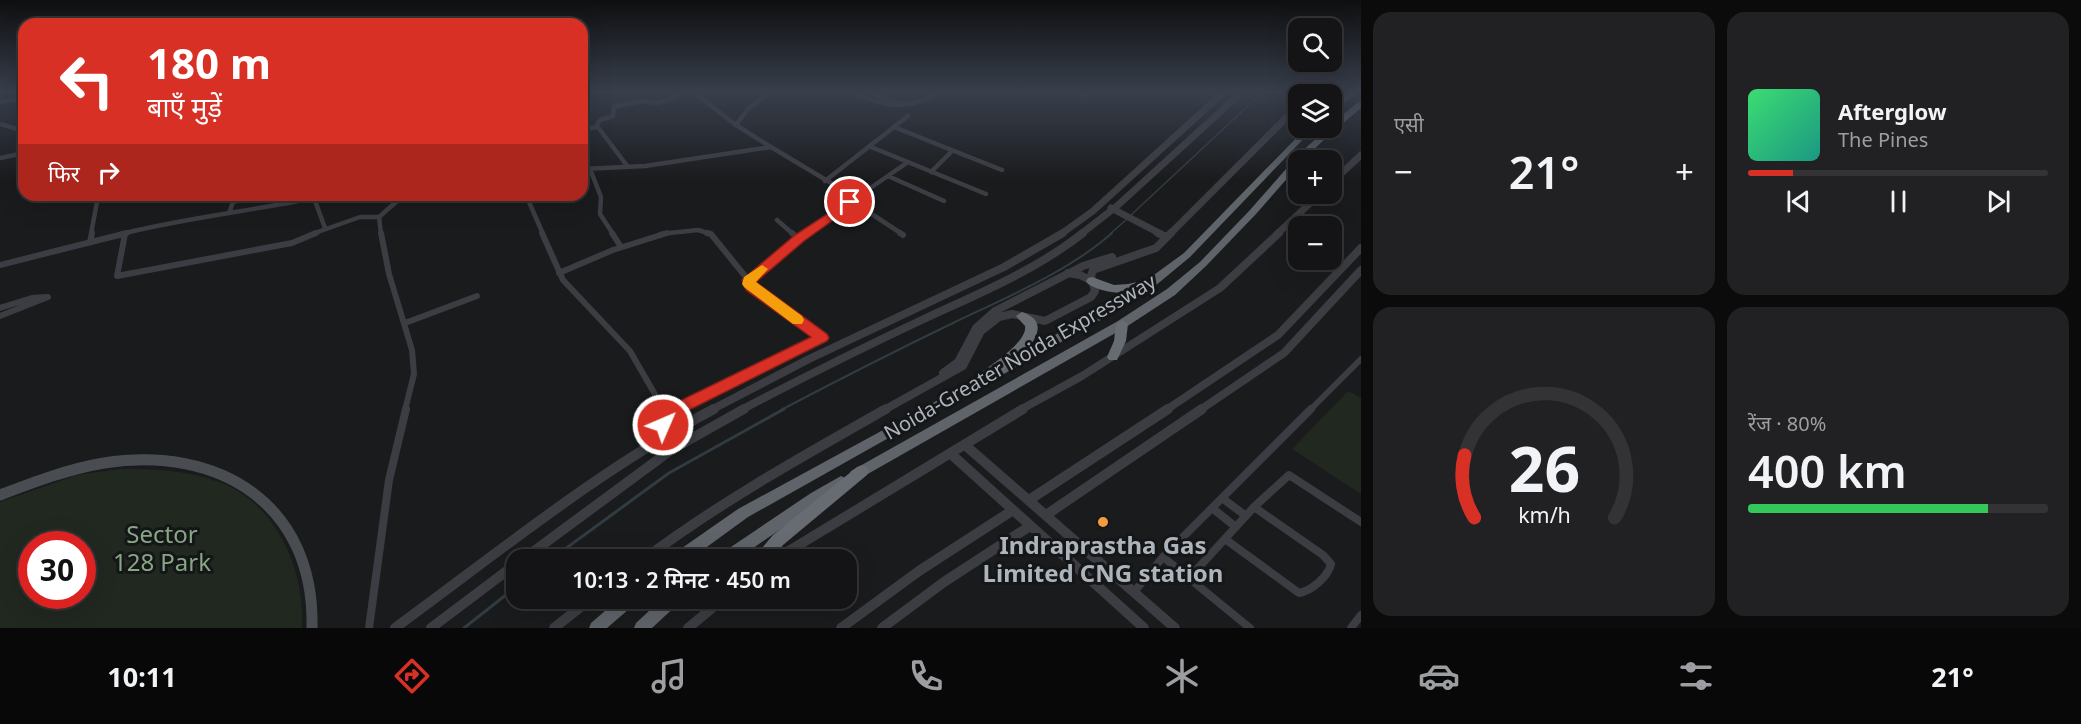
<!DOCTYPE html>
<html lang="hi">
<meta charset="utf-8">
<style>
body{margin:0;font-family:"Noto Sans","Noto Sans Devanagari",sans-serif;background:#212123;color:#f1f3f6;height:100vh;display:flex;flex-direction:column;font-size:22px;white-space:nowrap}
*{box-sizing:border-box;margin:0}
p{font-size:20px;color:#9d9ea1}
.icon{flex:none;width:33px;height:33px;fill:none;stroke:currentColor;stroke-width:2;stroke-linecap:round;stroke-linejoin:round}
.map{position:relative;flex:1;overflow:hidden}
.details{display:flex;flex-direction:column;gap:12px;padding:12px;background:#0b0b0c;width:720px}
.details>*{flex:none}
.guide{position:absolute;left:18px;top:18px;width:570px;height:183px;border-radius:18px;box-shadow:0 6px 24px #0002,0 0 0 2px #333335;background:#d93025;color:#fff;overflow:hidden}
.controls{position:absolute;left:1288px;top:18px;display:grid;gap:12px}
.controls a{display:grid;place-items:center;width:54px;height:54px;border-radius:12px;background:#141416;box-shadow:0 6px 24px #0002,0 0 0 2px #333335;font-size:30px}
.speed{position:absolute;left:18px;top:531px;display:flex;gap:12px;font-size:30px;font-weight:700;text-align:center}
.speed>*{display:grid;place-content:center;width:78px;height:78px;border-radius:50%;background:#141416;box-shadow:0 6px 24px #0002,0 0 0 2px #333335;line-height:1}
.speed .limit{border:9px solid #d22;background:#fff;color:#111}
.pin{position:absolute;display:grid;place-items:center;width:51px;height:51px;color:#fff;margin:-26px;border:3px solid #fff;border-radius:50%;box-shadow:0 2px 6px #0007}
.me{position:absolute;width:66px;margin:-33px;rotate:45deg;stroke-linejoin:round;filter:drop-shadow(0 0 4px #0008)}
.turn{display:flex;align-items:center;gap:21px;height:126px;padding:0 30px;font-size:27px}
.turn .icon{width:78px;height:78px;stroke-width:2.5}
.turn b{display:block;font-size:42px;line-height:51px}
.then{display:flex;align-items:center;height:57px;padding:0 30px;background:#0003;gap:12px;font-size:22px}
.big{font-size:45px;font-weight:600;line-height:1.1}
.details .card{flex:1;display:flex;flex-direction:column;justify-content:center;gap:9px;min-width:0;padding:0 21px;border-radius:18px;background:#212123}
.details .dial{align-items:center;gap:0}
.dial svg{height:156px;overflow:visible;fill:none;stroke:#333335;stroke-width:7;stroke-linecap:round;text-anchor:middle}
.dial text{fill:#f1f3f6;stroke:none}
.song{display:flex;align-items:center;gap:18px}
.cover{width:72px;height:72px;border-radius:9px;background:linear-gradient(135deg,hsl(140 70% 55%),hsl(170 70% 35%))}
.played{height:6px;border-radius:3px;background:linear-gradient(90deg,#d93025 15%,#333335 15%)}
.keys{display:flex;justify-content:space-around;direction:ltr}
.heat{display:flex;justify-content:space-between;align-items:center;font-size:33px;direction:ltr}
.charge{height:9px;border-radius:4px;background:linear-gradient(90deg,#34c759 80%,#333335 0)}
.details .tiles{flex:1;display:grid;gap:12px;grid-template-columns:repeat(2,1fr)}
.trip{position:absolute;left:506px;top:549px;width:351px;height:60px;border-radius:18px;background:#141416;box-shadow:0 6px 24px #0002,0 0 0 2px #333335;font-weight:600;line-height:60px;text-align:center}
.dock{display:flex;height:96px;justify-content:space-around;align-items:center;background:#080809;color:#9d9ea1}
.dock .icon{width:42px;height:42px}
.dock .selected{color:#d93025}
.dock b{font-size:27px;color:#f1f3f6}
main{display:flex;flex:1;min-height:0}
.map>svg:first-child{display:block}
.green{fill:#202820;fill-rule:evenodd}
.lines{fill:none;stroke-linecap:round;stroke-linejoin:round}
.stream-far2{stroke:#303c41;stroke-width:1.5}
.stream-far1{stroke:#303c41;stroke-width:2}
.stream{stroke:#303c41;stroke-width:3}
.minor-far2{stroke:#3b3d42;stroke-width:4.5}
.minor-far1{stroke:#3b3d42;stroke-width:6}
.minor{stroke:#3b3d42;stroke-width:8}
.tertiary-far2{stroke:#3b3d42;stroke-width:7}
.tertiary-far1{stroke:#3b3d42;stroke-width:8}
.tertiary{stroke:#3b3d42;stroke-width:10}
.secondary{stroke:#494d52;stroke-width:11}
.trunk{fill:#5f646a;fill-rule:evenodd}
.motorway{fill:#676c73;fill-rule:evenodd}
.route{fill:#d93025;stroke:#8d1f18;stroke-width:1.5}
.slow{fill:#f59e0b}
.poi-dot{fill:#f49c3b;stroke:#151618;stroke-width:2}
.labels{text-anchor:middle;stroke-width:6;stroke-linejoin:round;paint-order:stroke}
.street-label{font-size:20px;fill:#adb4bc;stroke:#151618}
.near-park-label{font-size:24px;fill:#87a784;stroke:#151618}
.near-poi-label{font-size:24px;font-weight:bold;fill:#adb4bc;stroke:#151618}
</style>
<main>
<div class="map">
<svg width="1361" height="628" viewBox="0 0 1361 628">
<rect width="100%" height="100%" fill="#1a1b1d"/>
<!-- green -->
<path class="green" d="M1348,391L1361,398V494L1292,449Z
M120,469C154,469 187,470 219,482C276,502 306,572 302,628H0V502L77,475ZM82,544V596H32V544Z"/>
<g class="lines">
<!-- stream-far2 -->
<path class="stream-far2" d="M1131,215L1263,92
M1110,234L1127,219"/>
<!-- stream-far1 -->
<path class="stream-far1" d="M781,410C838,380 895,351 953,323C1005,298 1068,272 1112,233"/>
<!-- stream -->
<path class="stream" d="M550,560L669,473L784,409
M464,628L516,587"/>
<!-- minor-far2 -->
<path class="minor-far2" d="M693,92L736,125
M769,92L747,110L736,125L771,147
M850,92C888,106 903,112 940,92
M867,92L899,103L912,104
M1076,92L1087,95L1094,92
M676,95L686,92
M0,102L24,98
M0,124L24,131
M597,126L628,167
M894,127L1002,170
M582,130L596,127L600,120L613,116L614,107L641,101L656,103L675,97V92
M0,158L24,153
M908,162L986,194
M582,169L645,166L771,147L856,198L805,234
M590,169L601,197L600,214L613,234
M931,172L952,151
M888,176L944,201
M825,181L908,116
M226,195L233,202L229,213
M526,195L543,234
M856,198L908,162L871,147
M852,201L902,234
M233,202L263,195
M379,217L381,234
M777,220L793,234
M91,234L97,202
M121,234C185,218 250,211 314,198L325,228
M312,234L360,217H379L404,195
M660,234L698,230L711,234"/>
<!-- minor-far1 -->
<path class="minor-far1" d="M381,233L389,274L412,350L414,374L405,410
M542,233L563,280L630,351L664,410
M612,233L621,247
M707,233L711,234L749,281
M792,233L799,239
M900,233L903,235
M125,234L117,276L292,243L316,233
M90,242L92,233
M0,265L127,233
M559,273L613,250L667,233
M0,308L32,298L46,297
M0,316L48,297
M405,323L477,296
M674,410L822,337L751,286L749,281L807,233
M1310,410L1361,359"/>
<!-- minor -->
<path class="minor" d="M663,409L666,414L664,436L671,450
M666,414L677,409
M1222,498L1246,516
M1212,508L1236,527
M1225,539L1299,593C1311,591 1328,577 1331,564L1323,555L1254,507
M1163,557L1250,628
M1189,578L1254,507L1289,475L1361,522
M1134,592L1163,557L1311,409
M369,628L389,480L406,409
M1351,628L1361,615"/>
<!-- tertiary-far2 -->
<path class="tertiary-far2" d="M1310,94L1313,92
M1332,182L1361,155
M1111,208L1161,234
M1061,234L1093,211L1224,92
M1081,234L1117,206L1242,92
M1170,234L1299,105
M1277,234L1320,194"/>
<!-- tertiary-far1 -->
<path class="tertiary-far1" d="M1158,233L1166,237
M1068,273L1080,275L1092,281
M943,373L958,362L976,328L995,311L1083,266L1112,257
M711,410L809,359L1004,267L1063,233
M741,410C802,378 864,347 926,318C980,293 1036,270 1083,233
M884,410L963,366L981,331L999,317L1012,314L1045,321L1091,297L1095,291L1091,276L1093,270L1156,248L1171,233
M1020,410L1082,376L1220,288L1279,233
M1166,410L1278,335L1361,248
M1200,410L1284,353L1361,270"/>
<!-- tertiary -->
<path class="tertiary" d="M965,445L1175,628
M951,454L1144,628
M1029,500L1168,409
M1046,515L1202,409
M522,560L671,450L744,409
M643,560C720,502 803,456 886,409
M774,560L1023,409
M395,628C499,552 600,469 714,409
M431,628L516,564
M554,628L592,598
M688,628L723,599
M841,628L919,571L1013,510
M882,628L944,582L1030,526"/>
<!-- secondary -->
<path class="secondary" d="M0,495C34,482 68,469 104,463C220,445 315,505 312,628"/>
<!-- trunk -->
<path class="trunk" d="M1350,92H1358L1332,112V106Z
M1358,102H1361V108L1329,135L1303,160H1299V165L1256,214L1206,266L1175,295L1126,327L859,479L855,481L851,479L849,475L851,471L1118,321L1167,289L1200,262L1250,210L1300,153L1328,128H1332V124Z
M1306,128H1314L1190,257L1155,286L1120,309L1002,375H994L992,372L994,369L1112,303L1147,280L1184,253Z
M984,375L988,376L990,379L988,382L748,517L689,560H670L672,555L738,509Z
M841,476L845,478L847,482L845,486L821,501L736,560H717L719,555L811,493Z
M620,598H638L636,603L607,628H589L591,623Z
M663,598H681L679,603L652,628H634L636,623Z"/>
<!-- motorway -->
<path class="motorway" d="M1092,277L1114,285L1128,284L1151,279L1157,283L1155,286C1131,293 1111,297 1088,284L1086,281L1088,278Z
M1022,312C1069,328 997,375 982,387L977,388L972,387L970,383L972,379C985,369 1028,343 1025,326L1016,316Z
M1122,320L1128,324L1126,341L1117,360H1109L1107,357L1114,341L1116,324Z
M862,465L867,467L869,471L867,475L783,545L771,560H752L773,535L857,467Z
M715,598H731L728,606L722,608L716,606Z"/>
</g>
<!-- sky -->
<linearGradient id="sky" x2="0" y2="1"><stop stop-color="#0e0f10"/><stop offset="0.51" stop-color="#383f4c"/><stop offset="1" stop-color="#383f4c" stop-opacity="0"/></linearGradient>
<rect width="1361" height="180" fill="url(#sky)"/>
<!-- route -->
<path class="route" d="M850,199L854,200V205L804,241L756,282L827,334L829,338L827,341L673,418L669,430L663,432L658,430L656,425L661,410L811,337L746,290L742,280L795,235Z"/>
<!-- slow -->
<path class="slow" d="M762,265L768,269L756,282L802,316L804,320L802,324H793L744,287L742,284L744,277Z"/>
<!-- markers -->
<circle class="poi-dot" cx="1103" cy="522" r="6"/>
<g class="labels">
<!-- street labels -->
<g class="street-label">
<text transform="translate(1020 357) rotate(-30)" y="7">Noida-Greater Noida Expressway</text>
</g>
<!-- near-park labels -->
<g class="near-park-label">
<text x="162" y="543">Sector<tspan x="162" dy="28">128 Park</tspan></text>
</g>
<!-- near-poi labels -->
<g class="near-poi-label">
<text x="1103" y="554">Indraprastha Gas<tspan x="1103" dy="28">Limited CNG station</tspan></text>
</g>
</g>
</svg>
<div class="controls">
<a><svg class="icon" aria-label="search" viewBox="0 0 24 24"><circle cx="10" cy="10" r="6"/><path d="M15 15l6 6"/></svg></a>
<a><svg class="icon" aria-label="layers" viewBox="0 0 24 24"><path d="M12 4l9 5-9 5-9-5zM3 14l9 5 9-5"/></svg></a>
<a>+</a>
<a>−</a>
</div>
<div class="speed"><div class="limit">30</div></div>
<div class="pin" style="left:850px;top:202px;background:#d93025"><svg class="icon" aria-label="arrive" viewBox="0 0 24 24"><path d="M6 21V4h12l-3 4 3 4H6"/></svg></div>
<svg class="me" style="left:663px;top:425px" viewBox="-20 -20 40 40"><circle r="17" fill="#d93025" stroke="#fff" stroke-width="3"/><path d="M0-11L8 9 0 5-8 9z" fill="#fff"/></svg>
<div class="trip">10:13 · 2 मिनट · 450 m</div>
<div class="guide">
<div class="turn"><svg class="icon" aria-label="left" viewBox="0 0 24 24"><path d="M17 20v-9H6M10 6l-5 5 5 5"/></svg><div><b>180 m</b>बाएँ मुड़ें</div></div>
<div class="then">फिर<svg class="icon" aria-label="right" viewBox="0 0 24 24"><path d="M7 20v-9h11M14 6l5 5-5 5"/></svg></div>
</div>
</div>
<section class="details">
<div class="tiles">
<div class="card"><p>एसी</p>
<div class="heat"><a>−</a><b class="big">21°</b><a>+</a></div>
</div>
<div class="card">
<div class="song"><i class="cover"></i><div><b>Afterglow</b><p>The Pines</p></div></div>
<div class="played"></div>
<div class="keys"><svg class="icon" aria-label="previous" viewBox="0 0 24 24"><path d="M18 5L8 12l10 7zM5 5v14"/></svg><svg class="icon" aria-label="pause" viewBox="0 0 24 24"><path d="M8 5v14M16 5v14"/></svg><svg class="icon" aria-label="next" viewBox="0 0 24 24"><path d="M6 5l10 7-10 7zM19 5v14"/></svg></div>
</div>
<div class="card dial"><svg viewBox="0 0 100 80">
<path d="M14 69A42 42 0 1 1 86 69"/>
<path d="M14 69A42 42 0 0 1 9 37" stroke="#d93025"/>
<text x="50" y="56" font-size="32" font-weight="700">26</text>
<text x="50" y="72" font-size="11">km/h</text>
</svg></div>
<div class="card"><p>रेंज · 80%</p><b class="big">400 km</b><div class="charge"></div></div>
</div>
</section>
</main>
<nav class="dock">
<b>10:11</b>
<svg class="icon selected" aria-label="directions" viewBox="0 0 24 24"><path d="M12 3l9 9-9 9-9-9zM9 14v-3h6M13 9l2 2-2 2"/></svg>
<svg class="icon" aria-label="music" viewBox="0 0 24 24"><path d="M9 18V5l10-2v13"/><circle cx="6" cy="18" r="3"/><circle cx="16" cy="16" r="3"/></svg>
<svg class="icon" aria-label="phone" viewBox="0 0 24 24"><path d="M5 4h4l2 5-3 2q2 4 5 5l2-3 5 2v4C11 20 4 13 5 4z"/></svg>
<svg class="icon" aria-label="climate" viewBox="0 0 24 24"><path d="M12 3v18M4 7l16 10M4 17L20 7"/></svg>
<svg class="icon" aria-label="car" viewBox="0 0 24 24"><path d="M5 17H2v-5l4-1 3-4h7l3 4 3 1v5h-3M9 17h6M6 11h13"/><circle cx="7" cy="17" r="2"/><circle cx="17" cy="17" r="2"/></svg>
<svg class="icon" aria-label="filters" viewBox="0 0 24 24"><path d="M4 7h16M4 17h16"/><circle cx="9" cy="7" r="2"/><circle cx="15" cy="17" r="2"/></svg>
<b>21°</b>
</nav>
